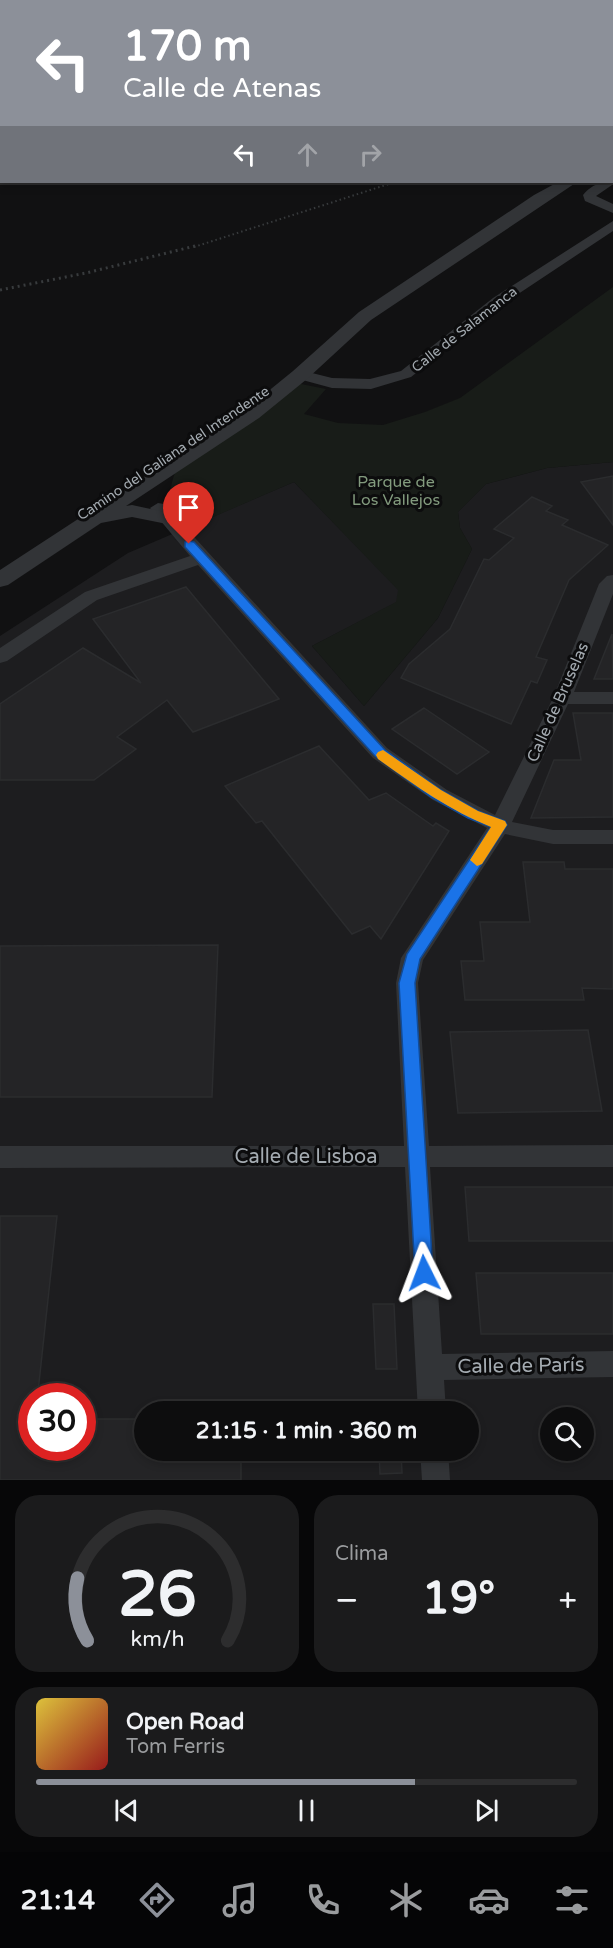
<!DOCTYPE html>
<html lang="es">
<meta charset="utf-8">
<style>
body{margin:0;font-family:"Varela Round",sans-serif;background:#1b1b1c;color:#f1f3f6;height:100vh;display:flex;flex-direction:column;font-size:22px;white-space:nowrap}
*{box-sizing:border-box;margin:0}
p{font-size:20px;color:#9a9c9e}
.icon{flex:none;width:33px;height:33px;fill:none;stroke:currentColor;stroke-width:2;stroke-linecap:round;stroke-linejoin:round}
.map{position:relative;height:1480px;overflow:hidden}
.panel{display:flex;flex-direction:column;gap:15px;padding:15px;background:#070708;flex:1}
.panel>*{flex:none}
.top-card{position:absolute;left:0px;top:0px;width:614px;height:183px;box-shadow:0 3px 9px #0003,0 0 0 2px #2d2d2e;background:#8c9099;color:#fff;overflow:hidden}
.tools{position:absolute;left:540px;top:1407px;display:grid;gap:12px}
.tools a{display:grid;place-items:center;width:54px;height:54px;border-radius:50%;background:#0d0d0e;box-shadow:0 3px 9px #0003,0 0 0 2px #2d2d2e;font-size:30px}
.speed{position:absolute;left:18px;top:1383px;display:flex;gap:12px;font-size:30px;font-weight:700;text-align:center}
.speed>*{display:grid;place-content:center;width:78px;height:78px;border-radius:50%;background:#0d0d0e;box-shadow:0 3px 9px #0003,0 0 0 2px #2d2d2e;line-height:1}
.speed .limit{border:9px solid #d22;background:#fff;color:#111}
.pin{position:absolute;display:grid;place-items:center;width:51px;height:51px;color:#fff;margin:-62px -26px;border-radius:50% 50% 50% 0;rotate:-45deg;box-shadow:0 0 6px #0007}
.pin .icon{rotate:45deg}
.me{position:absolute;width:66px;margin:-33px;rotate:357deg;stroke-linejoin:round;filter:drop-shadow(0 0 4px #0008)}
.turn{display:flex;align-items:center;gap:21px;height:126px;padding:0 24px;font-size:27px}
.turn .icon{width:78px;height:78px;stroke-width:2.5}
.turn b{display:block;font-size:42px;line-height:51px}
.lanes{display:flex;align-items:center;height:57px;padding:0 24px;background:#0003;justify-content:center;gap:30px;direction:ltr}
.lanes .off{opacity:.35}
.big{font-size:45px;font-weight:700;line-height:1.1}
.panel .tile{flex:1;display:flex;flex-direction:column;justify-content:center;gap:9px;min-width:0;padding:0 21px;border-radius:24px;background:#1b1b1c}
.panel .dial{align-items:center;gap:0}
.dial svg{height:156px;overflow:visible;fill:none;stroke:#2d2d2e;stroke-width:7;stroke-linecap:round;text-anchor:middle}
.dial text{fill:#f1f3f6;stroke:none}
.song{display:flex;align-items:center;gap:18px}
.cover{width:72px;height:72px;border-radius:9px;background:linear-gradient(135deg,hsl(50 70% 55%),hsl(0 70% 35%))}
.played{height:6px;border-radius:3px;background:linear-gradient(90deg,#8c9099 70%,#2d2d2e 70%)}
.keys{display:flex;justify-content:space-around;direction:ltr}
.heat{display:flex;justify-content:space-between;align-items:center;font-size:33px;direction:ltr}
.panel .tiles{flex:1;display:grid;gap:15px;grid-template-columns:1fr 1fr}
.tile:last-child{grid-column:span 2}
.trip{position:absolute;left:134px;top:1401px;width:345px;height:60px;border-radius:30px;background:#0d0d0e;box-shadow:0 3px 9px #0003,0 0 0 2px #2d2d2e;font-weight:700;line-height:60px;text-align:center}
.dock{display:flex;height:96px;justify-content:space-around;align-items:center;background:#050506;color:#9a9c9e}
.dock .icon{width:42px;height:42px}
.dock .current{color:#8c9099}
.dock b{font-size:27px;color:#f1f3f6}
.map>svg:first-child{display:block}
.built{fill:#1d1d1f;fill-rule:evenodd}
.green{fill:#181c18}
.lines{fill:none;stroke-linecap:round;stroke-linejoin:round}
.stream{stroke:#293234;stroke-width:4}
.building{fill:#242426;stroke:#2b2c2e;stroke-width:1.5}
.path-far1{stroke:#383b3d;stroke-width:2;stroke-dasharray:1.5 3;stroke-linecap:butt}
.path{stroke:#383b3d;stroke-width:3;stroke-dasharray:2 4;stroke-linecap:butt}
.minor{fill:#323437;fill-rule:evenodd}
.tertiary{fill:#323437;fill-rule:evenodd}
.route{fill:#1a73e8;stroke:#114b97;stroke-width:1.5}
.slow{fill:#f59e0b}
.labels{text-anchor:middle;stroke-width:6;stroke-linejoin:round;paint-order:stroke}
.far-street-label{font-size:14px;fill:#a4abb1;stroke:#0c0c0d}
.park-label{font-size:16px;fill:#829a7d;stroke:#0c0c0d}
.street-label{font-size:16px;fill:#a4abb1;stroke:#0c0c0d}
.near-street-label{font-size:20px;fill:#a4abb1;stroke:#0c0c0d}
</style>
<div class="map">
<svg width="613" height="1480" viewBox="0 0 613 1480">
<rect width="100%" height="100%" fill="#111112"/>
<!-- built -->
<path class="built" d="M613,462V1480H0V636L128,553L294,482L399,590L397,602L312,646L364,706L438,618L472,549L460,528L458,512L486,484L547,468ZM32,1396H82V1448H32ZM144,1412H468V1450H144ZM550,1418H584V1450H550Z"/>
<!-- green -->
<path class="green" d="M613,287V462L547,468L486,484L458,512L460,528L472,549L438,618L364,706L312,646L396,602L398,590L294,482L190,527C173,505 165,498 176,470L296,383L326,389L304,414L338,423L383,425L425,412L460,398Z"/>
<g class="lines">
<!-- stream -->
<path class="stream" d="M247,0L250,2"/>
</g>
<!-- building -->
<path class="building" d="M613,476V525L581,482Z
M532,497L552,506L546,511L568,520L562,525L608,545L569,580L536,657L547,660L537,683L531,681L511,724L401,678L409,664L450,629L484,559L489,560L514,538L494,529Z
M186,587L279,699L193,732L167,700L117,737L136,749L94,780H0V704L83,648L141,683L93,619Z
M612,634L613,679H594Z
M424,708L489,752L457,774L392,729Z
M573,713H613V817L531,818L554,760H581Z
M319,746L369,800L386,793L433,826L436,823L449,831L381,939L370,926L352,934L262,821L256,823L225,786Z
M523,862H564L565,869H613V989L582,988L584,1000H465L461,961H484L480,922H530Z
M218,945L212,1097H0V946Z
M588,1030L602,1111L458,1113L450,1032Z
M465,1187H613V1241H469Z
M0,1216H57L38,1392H32V1448H82V1419H144V1450H241V1480H0Z
M476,1273H613V1334H481Z
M373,1304H394L397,1369H376Z
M379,1450H401L402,1473L380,1474Z"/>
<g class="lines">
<!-- path-far1 -->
<path class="path-far1" d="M194,247L395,182"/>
<!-- path -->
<path class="path" d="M0,290L86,273L199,245"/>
<!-- minor -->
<path class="minor" d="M607,0H613V4L612,2Z
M613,111V119L612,120V112Z
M612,180L613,183L612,185L596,196L613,204V213L585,201L583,195C594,182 600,185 612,180Z
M613,221V231L503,304L411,377L371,389L332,388L295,378L292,375L300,370L332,378L370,379L401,371L493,298Z
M158,503L164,504L387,748L447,790L495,815L553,698L599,584L607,576L613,575V594L574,692H613V704H568L512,822L553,830H613V844H553L505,834L423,960L418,983L429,1146L613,1145V1167H430L442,1354L613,1351V1377L444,1380L446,1412H418L405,1167L0,1168V1146H404L396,983L401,958L487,828L433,800L373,758L198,565L97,600L7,661L0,663V648L85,592L190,556L150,508Z
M420,1450H448L450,1480H422Z"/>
<!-- tertiary -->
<path class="tertiary" d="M176,0H214L175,2Z
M337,0H351L352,2H339Z
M413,0H435L436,2H415Z
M0,1L4,2H2V9Z
M612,20H613V28H612Z
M612,154H613V164H612Z
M558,182H577L371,320L307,379L259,418L126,506L132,505L174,514L177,518L174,522L167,524L132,517L101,523L8,585L0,587V570L245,410L293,371L359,312L534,195Z"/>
</g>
<!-- route -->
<path class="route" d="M189,541L194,542L385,750L441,790L478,811L505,821L507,825L420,959L415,983L433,1273L430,1279L424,1281L417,1279L415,1273L399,983L407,954L491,827L468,818L431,797L375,756L185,547V542Z"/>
<!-- slow -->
<path class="slow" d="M383,750L441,790L478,811L505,821L507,825L482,864L477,866L470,860L491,827C449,810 414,785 378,759L376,755L378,752Z"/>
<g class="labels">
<!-- far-street labels -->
<g class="far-street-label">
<text transform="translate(464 329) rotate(-38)" y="5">Calle de Salamanca</text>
<text transform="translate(173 453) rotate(-34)" y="5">Camino del Galiana del Intendente</text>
</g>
<!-- park labels -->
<g class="park-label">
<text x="396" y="487">Parque de<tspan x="396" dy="18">Los Vallejos</tspan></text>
</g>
<!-- street labels -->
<g class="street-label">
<text transform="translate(557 702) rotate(-66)" y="6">Calle de Bruselas</text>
</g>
<!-- near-street labels -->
<g class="near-street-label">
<text x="306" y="1163">Calle de Lisboa</text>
<text transform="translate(521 1365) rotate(-1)" y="7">Calle de París</text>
</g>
</g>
</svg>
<div class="tools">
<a><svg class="icon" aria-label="search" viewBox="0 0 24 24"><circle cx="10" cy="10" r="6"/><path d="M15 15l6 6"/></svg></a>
</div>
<div class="speed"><div class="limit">30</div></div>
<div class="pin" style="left:189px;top:544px;background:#d93025"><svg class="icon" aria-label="arrive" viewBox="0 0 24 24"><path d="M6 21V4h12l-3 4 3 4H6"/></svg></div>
<svg class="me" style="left:424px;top:1273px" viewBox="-20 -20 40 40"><path d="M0-17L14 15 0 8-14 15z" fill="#1a73e8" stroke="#fff" stroke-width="4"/></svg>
<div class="trip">21:15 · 1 min · 360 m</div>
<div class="top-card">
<div class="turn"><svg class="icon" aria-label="left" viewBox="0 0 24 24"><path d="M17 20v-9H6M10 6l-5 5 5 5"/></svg><div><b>170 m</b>Calle de Atenas</div></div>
<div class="lanes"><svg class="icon" aria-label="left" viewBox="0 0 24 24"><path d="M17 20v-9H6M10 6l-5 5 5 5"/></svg><svg class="icon off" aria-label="ahead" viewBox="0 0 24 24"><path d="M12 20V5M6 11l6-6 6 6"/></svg><svg class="icon off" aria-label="right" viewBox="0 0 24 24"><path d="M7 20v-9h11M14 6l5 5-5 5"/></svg></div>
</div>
</div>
<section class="panel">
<div class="tiles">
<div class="tile dial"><svg viewBox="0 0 100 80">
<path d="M14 69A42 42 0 1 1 86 69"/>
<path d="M14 69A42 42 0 0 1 9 37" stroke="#8c9099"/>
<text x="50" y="56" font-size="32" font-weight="700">26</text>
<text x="50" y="72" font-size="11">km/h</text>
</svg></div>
<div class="tile"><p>Clima</p>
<div class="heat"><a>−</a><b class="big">19°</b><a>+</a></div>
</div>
<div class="tile">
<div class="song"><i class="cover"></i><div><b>Open Road</b><p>Tom Ferris</p></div></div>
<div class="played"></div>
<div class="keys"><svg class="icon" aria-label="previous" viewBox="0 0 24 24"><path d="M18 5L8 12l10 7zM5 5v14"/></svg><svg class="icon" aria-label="pause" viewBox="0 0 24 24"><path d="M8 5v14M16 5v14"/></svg><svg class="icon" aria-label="next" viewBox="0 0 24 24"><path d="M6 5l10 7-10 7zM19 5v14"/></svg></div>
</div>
</div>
</section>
<nav class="dock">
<b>21:14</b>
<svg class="icon current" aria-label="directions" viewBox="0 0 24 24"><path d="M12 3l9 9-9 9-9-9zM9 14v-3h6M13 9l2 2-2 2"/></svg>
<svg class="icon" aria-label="music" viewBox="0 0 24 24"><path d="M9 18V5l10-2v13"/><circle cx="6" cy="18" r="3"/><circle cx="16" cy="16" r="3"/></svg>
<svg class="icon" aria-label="phone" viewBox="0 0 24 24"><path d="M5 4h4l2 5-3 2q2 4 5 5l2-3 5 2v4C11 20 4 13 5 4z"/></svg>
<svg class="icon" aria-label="climate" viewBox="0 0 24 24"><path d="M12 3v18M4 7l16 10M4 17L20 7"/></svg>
<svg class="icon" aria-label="car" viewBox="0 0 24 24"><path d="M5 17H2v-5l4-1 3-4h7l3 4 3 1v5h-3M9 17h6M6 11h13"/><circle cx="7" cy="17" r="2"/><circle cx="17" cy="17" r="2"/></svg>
<svg class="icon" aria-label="filters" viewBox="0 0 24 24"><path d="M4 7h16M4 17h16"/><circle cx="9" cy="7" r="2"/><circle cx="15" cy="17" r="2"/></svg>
</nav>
